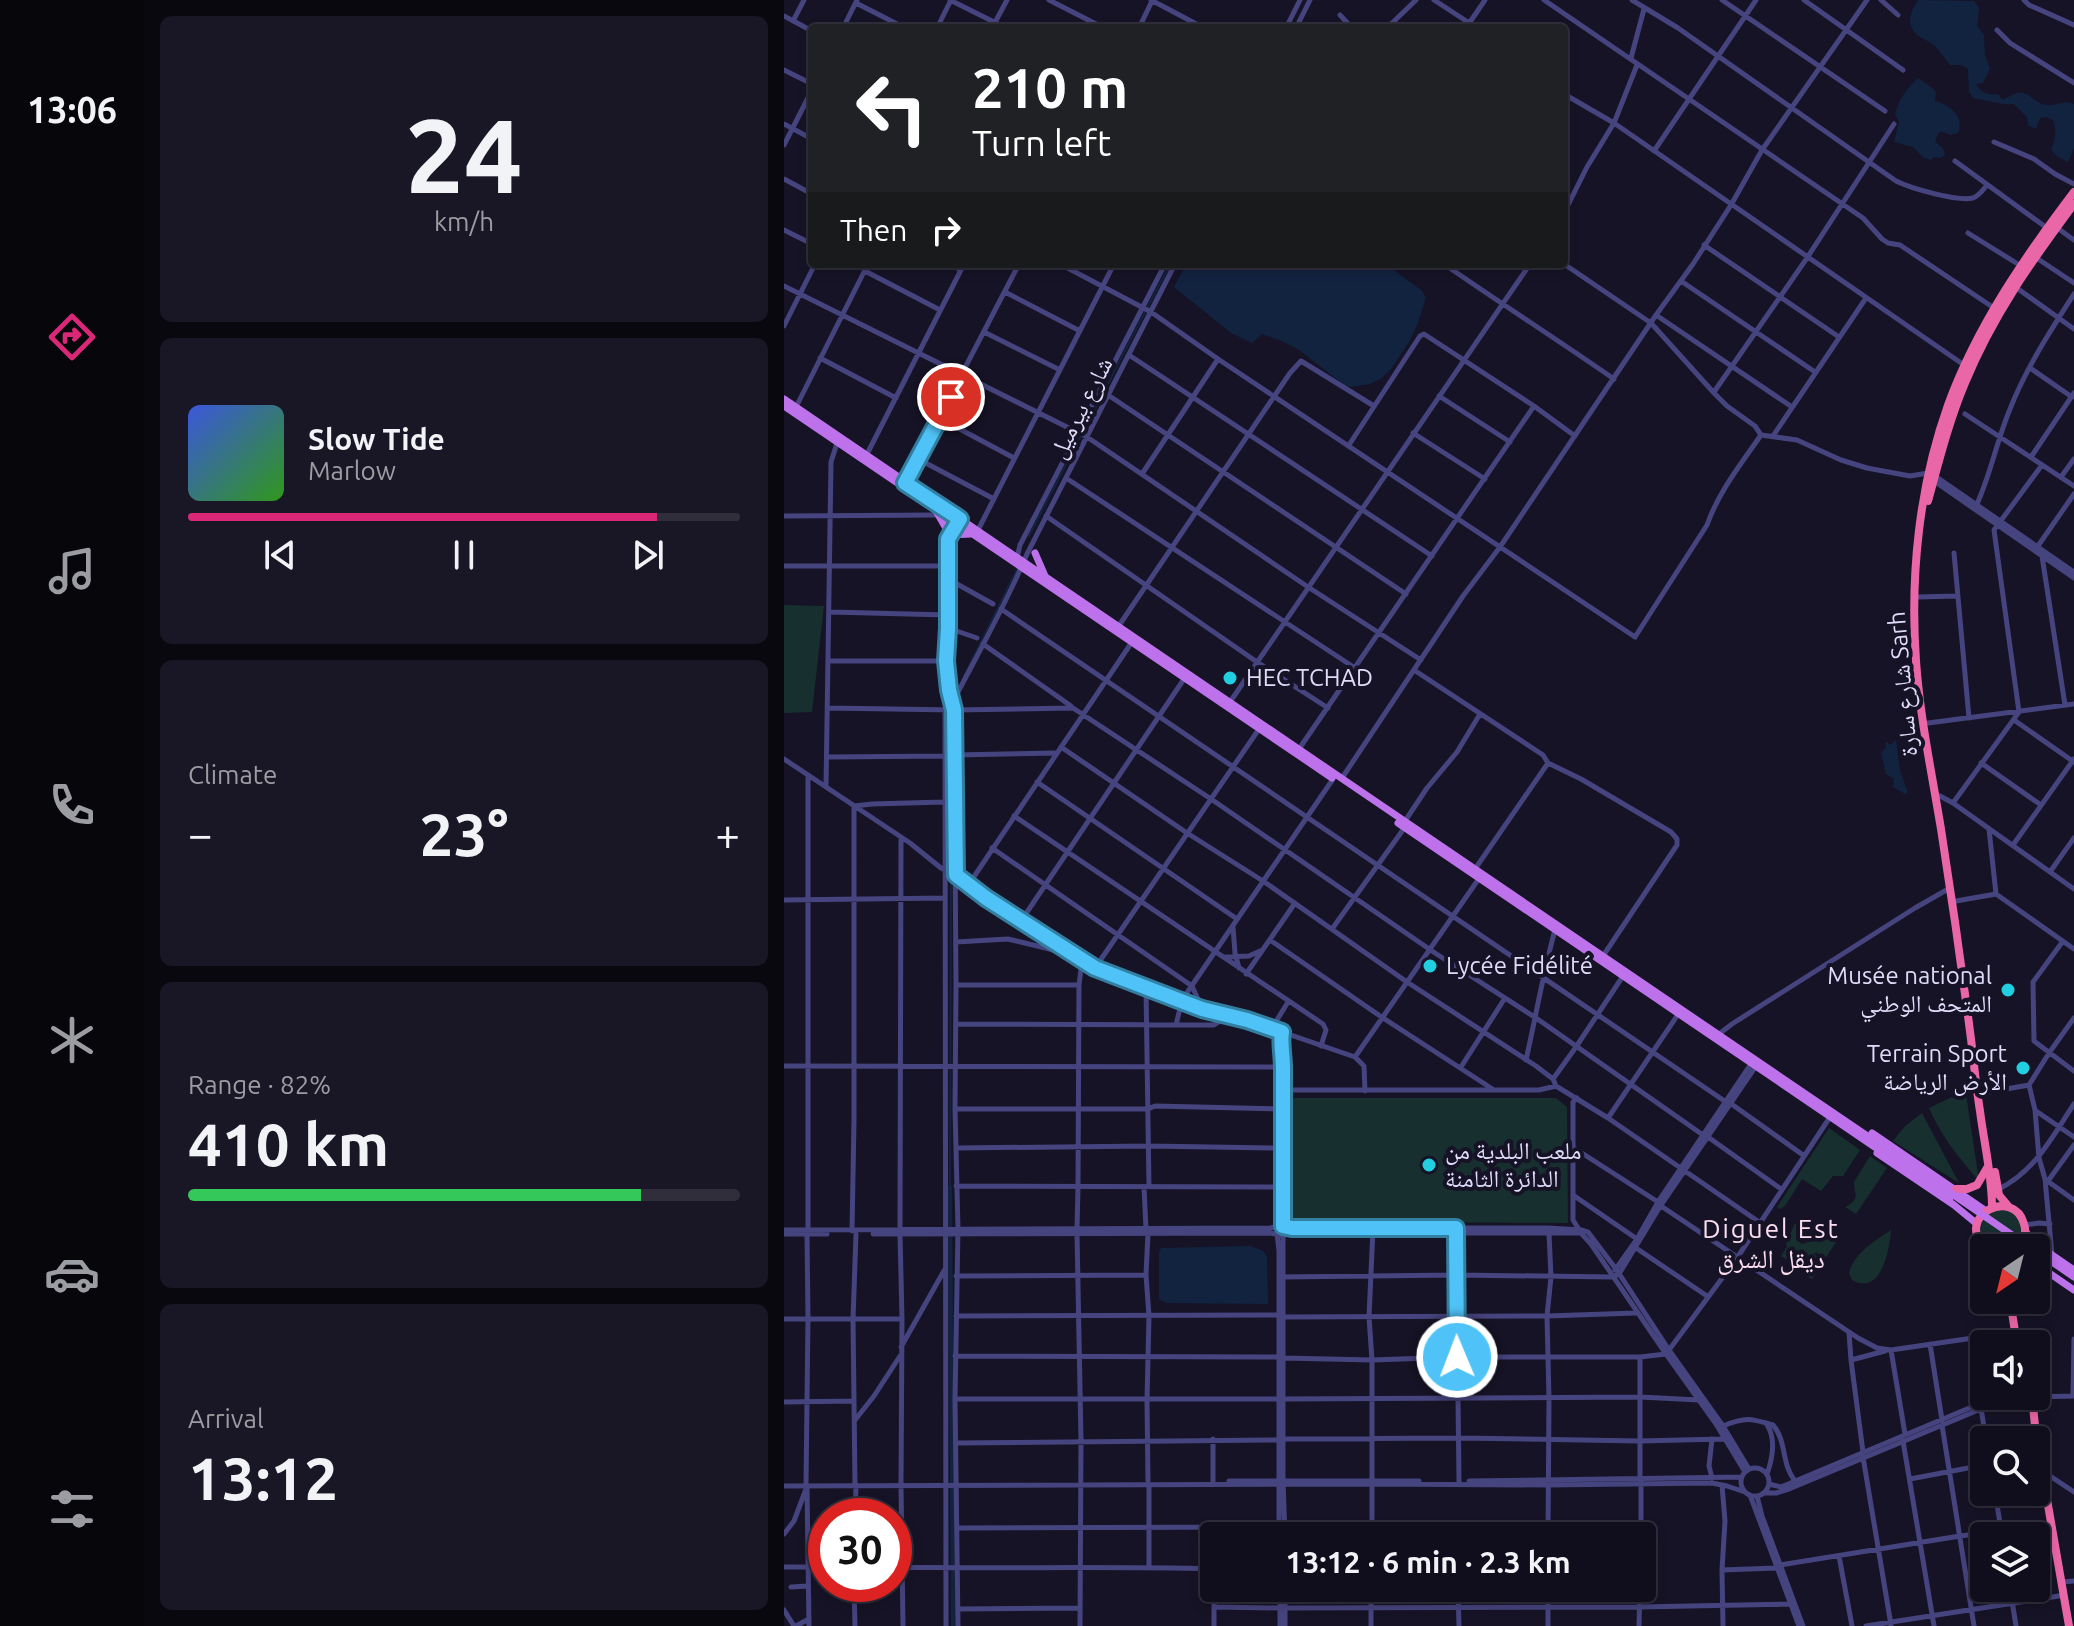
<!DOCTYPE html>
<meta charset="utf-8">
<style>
body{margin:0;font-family:Ubuntu,"Noto Naskh Arabic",sans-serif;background:#191725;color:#f1f3f6;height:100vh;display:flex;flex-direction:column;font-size:30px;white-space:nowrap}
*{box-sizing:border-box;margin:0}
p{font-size:26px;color:#9c9ca3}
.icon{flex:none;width:44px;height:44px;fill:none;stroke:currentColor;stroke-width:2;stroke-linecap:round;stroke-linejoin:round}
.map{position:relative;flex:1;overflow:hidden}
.panel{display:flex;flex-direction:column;gap:16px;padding:16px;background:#09080f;width:640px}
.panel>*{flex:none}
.top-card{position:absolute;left:24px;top:24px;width:760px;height:244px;border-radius:8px;box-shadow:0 4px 12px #0003,0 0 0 2px #302e3b;background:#202124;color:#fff;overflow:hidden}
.needle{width:52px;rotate:215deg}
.fabs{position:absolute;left:1186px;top:1234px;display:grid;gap:16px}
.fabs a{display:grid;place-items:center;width:80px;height:80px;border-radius:8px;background:#100e1c;box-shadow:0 4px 12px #0003,0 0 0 2px #302e3b;font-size:40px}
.speed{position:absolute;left:24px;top:1498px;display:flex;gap:16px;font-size:40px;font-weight:700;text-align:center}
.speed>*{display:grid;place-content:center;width:104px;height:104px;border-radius:50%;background:#100e1c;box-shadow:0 4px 12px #0003,0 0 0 2px #302e3b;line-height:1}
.speed .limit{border:12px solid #d22;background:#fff;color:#111}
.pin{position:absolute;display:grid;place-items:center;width:68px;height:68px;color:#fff;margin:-34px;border:4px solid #fff;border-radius:50%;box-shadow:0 2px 8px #0007}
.me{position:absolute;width:88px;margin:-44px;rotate:359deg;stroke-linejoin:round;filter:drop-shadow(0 0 6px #0008)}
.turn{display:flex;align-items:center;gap:28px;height:168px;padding:0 32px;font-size:36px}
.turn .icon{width:104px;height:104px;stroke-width:2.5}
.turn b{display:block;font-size:56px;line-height:68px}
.then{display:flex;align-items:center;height:76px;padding:0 32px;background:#0003;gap:16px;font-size:30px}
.big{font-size:60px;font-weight:700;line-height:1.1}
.panel .card{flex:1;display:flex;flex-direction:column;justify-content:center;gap:12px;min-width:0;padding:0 28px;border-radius:12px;background:#191725}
.panel .dial{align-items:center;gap:0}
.dial b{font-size:104px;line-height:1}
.song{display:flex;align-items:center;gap:24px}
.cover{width:96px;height:96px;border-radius:12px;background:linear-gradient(135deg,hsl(230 70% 55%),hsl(110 70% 35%))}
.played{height:8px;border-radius:4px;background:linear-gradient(90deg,#db2777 85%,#302e3b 85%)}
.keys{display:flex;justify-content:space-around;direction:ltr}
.heat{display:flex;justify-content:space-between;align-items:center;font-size:44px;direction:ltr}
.charge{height:12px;border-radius:6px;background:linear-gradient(90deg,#34c759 82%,#302e3b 0)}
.trip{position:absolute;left:416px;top:1522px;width:456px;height:80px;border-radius:8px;background:#100e1c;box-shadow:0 4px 12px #0003,0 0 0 2px #302e3b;font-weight:700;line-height:80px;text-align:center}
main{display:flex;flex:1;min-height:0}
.dock{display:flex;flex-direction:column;width:144px;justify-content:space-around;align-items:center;background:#06060b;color:#9c9ca3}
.dock .icon{width:56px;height:56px}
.dock .selected{color:#db2777}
.dock b{font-size:36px;color:#f1f3f6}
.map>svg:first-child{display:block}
.green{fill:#172f2e}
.water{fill:#122340}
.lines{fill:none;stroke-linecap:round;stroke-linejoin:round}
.stream{stroke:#122340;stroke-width:2}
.canal{stroke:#122340;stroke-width:4}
.minor{stroke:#46447e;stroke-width:5}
.major{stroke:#bd72ec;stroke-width:7}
.highway{stroke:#ea67a7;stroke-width:8}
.major-bridge{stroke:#bd72ec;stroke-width:7}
.route-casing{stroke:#337fa1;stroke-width:20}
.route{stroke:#4fc3f7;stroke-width:14}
.poi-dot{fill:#22cfe1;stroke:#161326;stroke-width:3}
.labels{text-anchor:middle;stroke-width:8;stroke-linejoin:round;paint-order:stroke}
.street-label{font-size:24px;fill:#dfdcfa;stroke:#161326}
.poi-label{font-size:24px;fill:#dfdcfa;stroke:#161326;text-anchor:start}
.neighbourhood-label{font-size:26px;letter-spacing:2px;fill:#fadef0;stroke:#161326}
</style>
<main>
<nav class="dock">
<b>13:06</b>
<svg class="icon selected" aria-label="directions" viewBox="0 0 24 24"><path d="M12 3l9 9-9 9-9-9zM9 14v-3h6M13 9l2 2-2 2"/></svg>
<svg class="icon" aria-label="music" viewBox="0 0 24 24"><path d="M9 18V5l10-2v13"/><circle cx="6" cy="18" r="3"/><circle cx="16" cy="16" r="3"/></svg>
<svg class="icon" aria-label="phone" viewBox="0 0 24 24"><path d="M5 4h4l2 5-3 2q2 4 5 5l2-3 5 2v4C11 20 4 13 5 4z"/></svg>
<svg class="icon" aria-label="climate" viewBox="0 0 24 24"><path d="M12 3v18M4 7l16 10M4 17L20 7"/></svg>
<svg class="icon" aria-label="car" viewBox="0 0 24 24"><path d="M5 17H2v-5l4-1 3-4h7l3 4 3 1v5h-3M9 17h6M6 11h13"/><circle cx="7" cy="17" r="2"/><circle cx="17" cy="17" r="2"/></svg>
<svg class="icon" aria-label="filters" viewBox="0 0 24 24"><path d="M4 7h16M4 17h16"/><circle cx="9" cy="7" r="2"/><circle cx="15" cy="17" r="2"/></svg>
</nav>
<section class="panel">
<div class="card dial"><b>24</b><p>km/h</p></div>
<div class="card">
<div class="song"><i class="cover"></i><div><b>Slow Tide</b><p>Marlow</p></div></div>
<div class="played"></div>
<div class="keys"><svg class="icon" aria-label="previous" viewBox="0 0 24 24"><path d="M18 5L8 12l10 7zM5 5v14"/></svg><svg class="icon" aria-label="pause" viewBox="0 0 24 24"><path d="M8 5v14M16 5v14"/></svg><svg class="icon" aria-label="next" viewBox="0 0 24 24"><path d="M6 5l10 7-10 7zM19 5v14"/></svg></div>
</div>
<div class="card"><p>Climate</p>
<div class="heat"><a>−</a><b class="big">23°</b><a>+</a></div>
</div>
<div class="card"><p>Range · 82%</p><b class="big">410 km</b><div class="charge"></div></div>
<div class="card"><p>Arrival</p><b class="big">13:12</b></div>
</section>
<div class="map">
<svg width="1290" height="1626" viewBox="0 0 1290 1626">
<rect width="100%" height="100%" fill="#161326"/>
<!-- green -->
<path class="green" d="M0,605L40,606L28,712L0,713Z
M1182,1094L1195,1181C1175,1158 1157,1136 1145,1108L1166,1098Z
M506,1098H772L783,1107L784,1223L507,1222Z
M1138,1113L1175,1183L1109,1141L1121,1126Z
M1045,1128L1076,1150L1059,1176H1049L1037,1191L1018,1179L1001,1206L996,1209L993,1207Z
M1086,1156L1103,1168L1072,1214L1061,1207C1077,1199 1070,1194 1070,1182Z
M1210,1210C1214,1210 1219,1208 1224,1210C1242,1216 1240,1236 1230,1248H1204C1189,1233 1195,1221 1210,1210Z
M1024,1222L1052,1242L1041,1259L1032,1252L1030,1254L1040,1261L1028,1279L1018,1273L1019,1270L997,1256L1003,1246L1002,1244L1011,1223L1013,1225L1012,1235L1014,1241L1018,1244L1024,1242L1027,1238L1022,1228Z
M1107,1230C1106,1249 1097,1297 1068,1280L1065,1273C1070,1253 1091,1241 1107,1230Z"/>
<!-- water -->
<path class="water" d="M1134,0L1190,1L1195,8L1193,26L1200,35L1201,55L1206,69L1199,83L1192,84C1197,92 1204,96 1214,94L1219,100C1224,97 1233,92 1239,93C1248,95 1253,105 1263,105C1274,106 1279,100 1290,104V148L1284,162L1274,157L1267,150C1271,141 1273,129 1269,120L1263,117L1256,118L1252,129L1244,125L1243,117L1230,104H1219L1189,98L1185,92L1184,69L1177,65H1166C1161,59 1156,51 1150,45C1145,41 1138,39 1133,35C1121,23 1127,12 1134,0Z
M1134,78L1148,88L1152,92L1151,101C1167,105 1181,117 1174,133L1167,135L1157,131L1154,134L1151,142L1159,148L1161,155L1156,158L1150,157L1147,160L1140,158L1129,147L1110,142L1115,121L1111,115C1115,98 1122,90 1134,78Z
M402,264H602L637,290L642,297L634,323L625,342L607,369L598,378L586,384L566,387L559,384L515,350L498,341L478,334L468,343L447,333L390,287Z
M1112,740L1116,770L1123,790V793L1121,794L1109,787L1110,779L1102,774L1097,753L1102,747L1101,743L1103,742L1106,745Z
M467,1246L479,1251L483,1257L484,1304L382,1303L375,1299V1253L377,1248Z"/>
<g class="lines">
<!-- stream -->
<path class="stream" d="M245,536L386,264
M180,676L233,569
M164,712L167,869
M166,1187L167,876"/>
<!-- canal -->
<path class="canal" d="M166,1187L169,1626"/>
<!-- minor -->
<path class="minor" d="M166,0L222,28
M265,0L320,28
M367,0L420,28
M650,0L693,28
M760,0L1079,218L1098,239L1104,243L1116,245L1210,308
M848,0L894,28L1112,181C1126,188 1174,202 1189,198C1195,196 1199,190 1203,185
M938,0L1101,111
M1020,0L1119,70
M1097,0L1114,15
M1240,0L1245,5L1290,25
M72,3L121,28
M556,15L568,28
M0,16L28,31
M9,21L20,0
M686,22L701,0
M59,28L73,0
M153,28L167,0
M208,28L223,0
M355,28L368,1
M502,28L516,0
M512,28L526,0
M603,28L632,0
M1213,30L1226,43L1290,83
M847,58L860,9
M0,70L28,84
M780,94L830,123L1180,365
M0,124L28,139
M1210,142L1250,159L1271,174L1290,184
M0,145L28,90
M870,151L972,0
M1171,161L1263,228
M0,179L28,194
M780,213L803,167L830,123L853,65
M1272,227L1290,240
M0,230L28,244
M1184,233L1237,266
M920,245L1055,337
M1251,257L1290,283
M165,264L177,270
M276,264L367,312L434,359L851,637L923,525C935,491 957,464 977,435
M660,264C716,303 774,340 830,379
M780,264L867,323L930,393L943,406L971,426L977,435L1013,440L1057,460L1083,468L1126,476L1144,473
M81,271L156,310
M897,281L1031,372
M0,286L303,437L524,587L637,660
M1230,286L1290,329
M221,292L296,331
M872,315L1008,407
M0,326L31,264
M200,332L276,370
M345,355L648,556
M36,358L112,398
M1246,368L1288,397
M930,392L1023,258L1110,124
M324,395L622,594
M655,396L726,442
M12,407L84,264
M1181,414L1290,486
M155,418L230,458
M629,433L701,479
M989,436L1082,298
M565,445L636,336L640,334L750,406L791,436
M82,456L180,264
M1247,457L1290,393
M134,459L210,499
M358,474L434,359
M1151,476L1290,572
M1277,477L1290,459
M282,478L571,668
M1150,481L1290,578
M121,483L235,264
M1193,504C1207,473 1213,440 1226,409C1242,368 1267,330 1290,294
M0,516L154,515
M262,516L473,662L544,708
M169,518L163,530C165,545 164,559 164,574C164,619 158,666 170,710L172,985L171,1109L174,1229L171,1399L174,1626
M194,530L330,264
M1254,546L1290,494
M1170,553L1185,718
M1258,556L1281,705
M233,558L236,545L381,264
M0,566H164
M164,579L209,604
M1134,597L1172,596
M217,609L942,1102
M46,612L164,615
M334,627L506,373L517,361L590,406
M164,628L193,638
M199,644L287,706
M45,661H162
M630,670L759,755L764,763L797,779L887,832L893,839V845L819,956
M167,699L173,694C197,648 223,602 243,554L391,264
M446,702L746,264
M44,708L170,710L289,708L427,799L651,953L752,1018L919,1135
M161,709L162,1626
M1230,720L1290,762
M1144,723L1290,704
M277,747L403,833L479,881L623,982L752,1066L769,1079L772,1086
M515,749L750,406
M170,755L271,753
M43,757L161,756
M0,759L126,843L157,868L179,879L202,898L305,965L418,1009L463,1020L571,1057L580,1066L581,1091
M1197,763L1257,805
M24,775V1230
M558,778L679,596L716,547L872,315L909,264L947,205L978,150L1083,0
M253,782L453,919
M42,787L47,462L53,443
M1156,796L1169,803L1290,889
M1169,803L1235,712L1210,530L1258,465
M230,816L539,1024L542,1030L537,1046
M621,821L643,788L673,752L696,714
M1205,829L1212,894
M1229,845L1290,759
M208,848L408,986L418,1008
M691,869L764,763
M1266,872L1290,838
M185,884L350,639
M0,900L161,898
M1172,901L1212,894L1290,949
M237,921L400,679
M449,927L451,953L455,968
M548,929L621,827
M486,940L599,1018L710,1090
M1279,941L1249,982L1250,1041L1290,1071
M172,942L224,939L282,953
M439,957L465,956L476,951
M311,968L475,729
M462,974L511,903
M172,985H295
M362,988L365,1187
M172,1024L430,1025L444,1016
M392,1025L398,1000L549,779
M488,1028L504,1002
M935,1034L948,1024L1131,908L1166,888
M497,1039L499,1044V1067L498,1204L499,1226L502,1231L499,1236V1481L501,1536
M571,1057L696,877
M742,1060C752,1016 759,973 771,930
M0,1066L494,1067
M677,1067L721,998
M769,1079L792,1047L839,976
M495,1090H755L772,1086L824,1118L975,1222
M1199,1093L1245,1085
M793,1098L789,1102V1220L794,1228
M946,1103L1019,1155
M171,1109H364L371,1106L494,1109
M1252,1111L1290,1137
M824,1118L895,1013
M924,1137L997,1189
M172,1148L365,1146L494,1148
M790,1148L874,1202
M1262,1180L1290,1200
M1264,1181L1290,1145
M172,1186L495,1187
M360,1187L362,1229
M1213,1190C1251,1172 1268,1137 1290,1104
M789,1195L853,1239
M877,1206L1074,1338L1093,1348L1107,1350L1230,1332
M1241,1225L1255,1223L1266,1224
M495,1226V1044L498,1032
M293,1229L294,1187L295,985L298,961
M0,1230L486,1228L495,1226L508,1228H764L798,1230L804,1232L832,1269L885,1350L939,1426L965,1469
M116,1230L117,837
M672,1230L675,1481
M68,1231L70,1120V806L88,804L160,802
M493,1233L495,1251V1536
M0,1234H43
M89,1234L487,1233L499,1236L507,1233H797L807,1244L882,1354L932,1424L961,1472
M116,1234L118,1319L117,1484
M293,1234L297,1440L296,1626
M852,1248L923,1296
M1268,1255L1261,1179L1255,1158L1251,1110L1245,1085L1265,1053L1290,1018
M831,1270L853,1239L874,1202L969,1061
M172,1276L362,1275
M498,1277L673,1275L829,1277L835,1274L877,1205L972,1066
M172,1316L494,1315
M498,1317L763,1316L852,1313
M0,1319H118
M1065,1333L1067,1360L1079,1452
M1186,1338L1196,1403
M1146,1344L1158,1420
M117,1347L161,1269
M885,1350L953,1258L1046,1117
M1107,1350L1121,1434
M171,1356L494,1357
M856,1357V1479
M499,1358L588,1360L673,1357H856L882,1354
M1067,1360L1101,1351
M1289,1396L1290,1339
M1249,1397L1290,1396
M171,1399H494
M499,1399L856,1397L915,1400
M0,1402L70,1401
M1197,1408L1202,1440
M71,1420L90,1396L116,1356
M982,1423C992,1437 989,1457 983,1474
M1158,1425L1190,1626
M939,1426C961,1417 966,1418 989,1425C1003,1441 997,1464 1011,1481
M429,1439V1481
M499,1439L675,1438L855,1441L940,1439
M928,1439L925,1466L928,1478
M1119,1441L1150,1626
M172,1443L495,1440
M1079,1457L1107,1625
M957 1482a14 14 0 1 1 28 0a14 14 0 1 1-28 0Z
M1260,1472L1290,1492
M1126,1479L1200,1465
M364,1481L363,1400L365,1316L362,1275L364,1233
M445,1481H635
M685,1481L958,1477
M857,1483V1536
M22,1484L24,1318L23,1234
M71,1484L69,1319L72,1234
M985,1484L997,1487L1214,1396
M938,1485L941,1521L938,1570L939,1626
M0,1486L588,1484L763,1485L928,1483L943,1486L961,1492
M23,1486L25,1626
M117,1486L119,1626
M1211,1492L1218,1536
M979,1493H992L1005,1489L1228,1396
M966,1495L1015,1626
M973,1496L978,1516L1019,1626
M71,1516L72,1486
M501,1526L588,1527
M764,1526L857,1525
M174,1528L495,1527
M0,1534L10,1521L22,1489
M588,1536V1360L585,1317L589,1229
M764,1536L765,1399L763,1316L767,1277L765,1233
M1055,1556L1068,1626
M996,1565L1176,1536L1263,1525
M0,1567H42
M110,1567C217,1569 323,1566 430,1569
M365,1567V1485
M938,1570L992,1568
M1278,1582L1290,1581
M70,1584L71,1626
M7,1587L24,1586
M674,1588L675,1626
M764,1588V1626
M1226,1588L1232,1626
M430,1607L496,1608
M501,1608L855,1607L1006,1604
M174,1609L296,1608
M0,1610L10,1626
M12,1626L25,1619
M430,1626V1580
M496,1626V1588
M501,1626V1588
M587,1626V1588
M855,1626L856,1588
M1082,1626L1275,1596"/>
<!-- major -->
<path class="major" d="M0,399L1104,1150
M0,406L548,778
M152,511L163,530
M166,535L187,534
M251,553L261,576
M614,823L1101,1154
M1088,1133L1202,1211
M1093,1153L1170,1205L1193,1224
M1241,1231L1252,1244L1290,1270
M1252,1251L1290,1277
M1252,1264L1290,1290"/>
<!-- highway -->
<path class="highway" d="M1144,501C1155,461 1165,421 1181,383C1209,315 1247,262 1290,204
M1211,1172L1215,1195L1225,1207
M1172,1189H1183L1193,1185L1203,1168
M1208,1207C1208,1175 1200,1143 1196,1111C1192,1087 1190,1063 1187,1039C1178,969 1168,899 1157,829C1148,774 1136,718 1132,661C1126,576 1135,486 1164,405C1193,326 1240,258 1290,192
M1200,1248C1171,1214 1230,1187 1240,1224C1243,1233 1240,1241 1234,1248
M1252,1273L1264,1272
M1226,1300L1233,1344
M1248,1396L1252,1436L1285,1626"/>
<!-- major-bridge -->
<path class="major-bridge" d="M1104,1150L1247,1248
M1101,1154L1166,1198"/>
</g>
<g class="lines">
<!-- route casing -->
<g class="route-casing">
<path id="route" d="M167,397L121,483L176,519L164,539V628L162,661L165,690L170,710L172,875L202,898L311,968L418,1009L463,1020L498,1032C496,1040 499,1057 499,1067V1226L508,1228H672L673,1357"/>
</g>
<!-- route -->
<use href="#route" class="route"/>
</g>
<!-- markers -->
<g class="poi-dot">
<circle cx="446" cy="678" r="8"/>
<circle cx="646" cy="966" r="8"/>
<circle cx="1224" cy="990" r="8"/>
<circle cx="1239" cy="1068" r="8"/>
<circle cx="645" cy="1165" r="8"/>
</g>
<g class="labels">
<!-- street labels -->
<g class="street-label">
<text transform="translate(297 408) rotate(-63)" y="8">شارع بيرميل</text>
<text transform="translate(1119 684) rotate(-95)" y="8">شارع سارة Sarh</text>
</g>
<!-- poi labels -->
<g class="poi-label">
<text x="462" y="686">HEC TCHAD</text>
<text x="662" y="974">Lycée Fidélité</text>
<text x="1208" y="984" text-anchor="end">Musée national<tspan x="1208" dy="28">المتحف الوطني</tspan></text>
<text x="1223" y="1062" text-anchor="end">Terrain Sport<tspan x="1223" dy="28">الأرض الرياضة</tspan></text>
<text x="661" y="1159">ملعب البلدية من<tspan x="661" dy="28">الدائرة الثامنة</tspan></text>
</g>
<!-- neighbourhood labels -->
<g class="neighbourhood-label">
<text x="987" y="1238">Diguel Est<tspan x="987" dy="30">ديقل الشرق</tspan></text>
</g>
</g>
</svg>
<div class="fabs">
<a><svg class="needle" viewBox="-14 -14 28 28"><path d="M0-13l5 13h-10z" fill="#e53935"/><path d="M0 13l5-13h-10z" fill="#9c9ca3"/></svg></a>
<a><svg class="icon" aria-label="sound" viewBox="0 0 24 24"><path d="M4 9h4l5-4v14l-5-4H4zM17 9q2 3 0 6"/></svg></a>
<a><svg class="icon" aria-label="search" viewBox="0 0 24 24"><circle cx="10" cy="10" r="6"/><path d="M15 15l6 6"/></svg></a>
<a><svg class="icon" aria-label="layers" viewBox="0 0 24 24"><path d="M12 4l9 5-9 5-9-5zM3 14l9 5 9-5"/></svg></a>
</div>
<div class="speed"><div class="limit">30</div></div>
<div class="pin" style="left:167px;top:397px;background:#d93025"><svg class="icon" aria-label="arrive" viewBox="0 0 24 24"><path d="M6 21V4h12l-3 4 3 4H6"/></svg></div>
<svg class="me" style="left:673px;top:1357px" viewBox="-20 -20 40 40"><circle r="17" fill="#4fc3f7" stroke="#fff" stroke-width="3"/><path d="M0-11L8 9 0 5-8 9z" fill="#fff"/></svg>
<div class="trip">13:12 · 6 min · 2.3 km</div>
<div class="top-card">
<div class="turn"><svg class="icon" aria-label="left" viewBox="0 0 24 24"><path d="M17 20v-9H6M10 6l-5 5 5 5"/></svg><div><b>210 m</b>Turn left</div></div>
<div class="then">Then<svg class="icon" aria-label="right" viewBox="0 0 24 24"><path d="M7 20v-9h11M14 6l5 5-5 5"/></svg></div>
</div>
</div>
</main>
